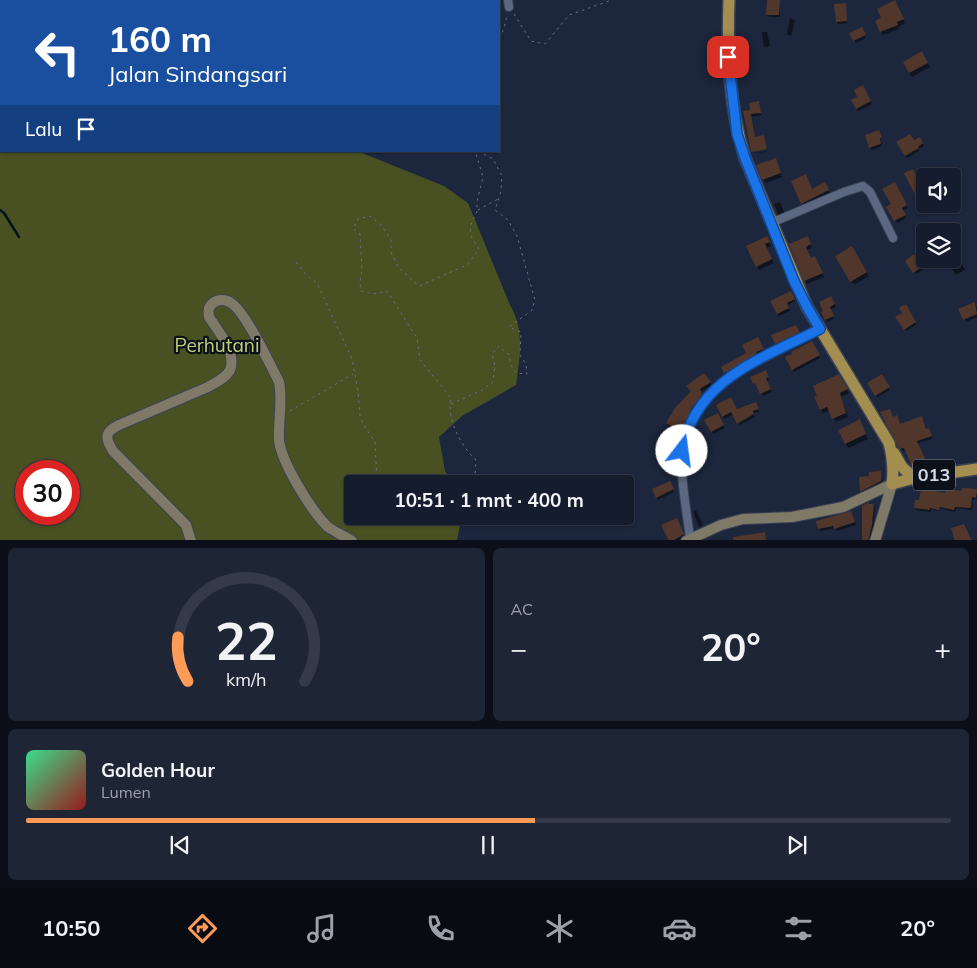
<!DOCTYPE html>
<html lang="id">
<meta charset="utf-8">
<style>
body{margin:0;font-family:Mulish,sans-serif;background:#1e2535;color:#f1f3f6;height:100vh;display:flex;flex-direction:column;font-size:19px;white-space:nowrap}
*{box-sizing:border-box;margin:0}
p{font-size:16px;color:#9da1aa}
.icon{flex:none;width:28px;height:28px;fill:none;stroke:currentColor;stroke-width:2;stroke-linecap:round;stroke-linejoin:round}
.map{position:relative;height:540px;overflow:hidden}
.panel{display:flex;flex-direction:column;gap:8px;padding:8px;background:#0c0f19;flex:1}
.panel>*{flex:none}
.hud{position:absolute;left:0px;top:0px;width:500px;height:152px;box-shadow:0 1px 4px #0004,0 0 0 1px #343a49;background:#1a4fa0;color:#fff;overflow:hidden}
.controls{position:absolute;left:916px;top:168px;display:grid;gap:10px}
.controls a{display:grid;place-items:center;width:45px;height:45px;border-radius:5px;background:#151c2d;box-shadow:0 1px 4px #0004,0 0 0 1px #343a49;font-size:25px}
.speed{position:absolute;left:15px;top:460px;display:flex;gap:10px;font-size:25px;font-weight:700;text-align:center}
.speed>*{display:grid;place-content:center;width:65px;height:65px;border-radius:50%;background:#151c2d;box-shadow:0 1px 4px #0004,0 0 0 1px #343a49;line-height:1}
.speed .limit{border:8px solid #d22;background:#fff;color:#111}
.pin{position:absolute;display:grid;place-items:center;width:42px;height:42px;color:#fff;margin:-21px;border-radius:10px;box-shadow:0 2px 8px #0006}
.me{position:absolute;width:55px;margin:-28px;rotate:15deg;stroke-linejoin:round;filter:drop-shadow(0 0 4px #0008)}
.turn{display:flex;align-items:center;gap:18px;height:105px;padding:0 25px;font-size:22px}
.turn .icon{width:65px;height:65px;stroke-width:2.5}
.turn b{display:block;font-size:35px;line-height:42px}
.then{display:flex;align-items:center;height:48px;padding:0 25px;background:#0003;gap:10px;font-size:19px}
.big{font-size:38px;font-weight:700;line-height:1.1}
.panel .widget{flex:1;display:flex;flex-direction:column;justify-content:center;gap:8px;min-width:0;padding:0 18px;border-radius:8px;background:#1e2535}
.panel .dial{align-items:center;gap:0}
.dial svg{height:130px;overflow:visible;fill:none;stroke:#343a49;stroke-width:7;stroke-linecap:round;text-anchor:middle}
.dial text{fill:#f1f3f6;stroke:none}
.song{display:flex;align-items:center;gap:15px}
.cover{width:60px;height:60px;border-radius:8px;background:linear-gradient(135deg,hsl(150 70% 55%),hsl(0 70% 35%))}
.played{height:5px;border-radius:2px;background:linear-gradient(90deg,#fe9c57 55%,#343a49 55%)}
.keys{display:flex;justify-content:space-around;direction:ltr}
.heat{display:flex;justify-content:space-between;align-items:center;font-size:28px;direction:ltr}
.panel .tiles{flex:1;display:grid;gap:8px;grid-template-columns:1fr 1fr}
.widget:last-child{grid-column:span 2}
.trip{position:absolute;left:344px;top:475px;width:290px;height:50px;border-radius:5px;background:#151c2d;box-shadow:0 1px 4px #0004,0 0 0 1px #343a49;font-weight:700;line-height:50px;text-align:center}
.dock{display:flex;height:80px;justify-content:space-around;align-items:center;background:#080b12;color:#9da1aa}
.dock .icon{width:35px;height:35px}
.dock .on{color:#fe9c57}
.dock b{font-size:22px;color:#f1f3f6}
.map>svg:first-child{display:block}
.green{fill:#495022;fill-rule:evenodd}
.shadow{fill:#0007}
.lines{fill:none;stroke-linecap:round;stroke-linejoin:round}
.stream{stroke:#02141c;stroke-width:2.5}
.building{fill:#51362c}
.street-casing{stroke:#3c4355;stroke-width:10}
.secondary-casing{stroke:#3c4355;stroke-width:12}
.primary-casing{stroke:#3c4355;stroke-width:14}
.path{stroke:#687183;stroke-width:1;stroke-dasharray:2.5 4;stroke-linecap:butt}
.street{stroke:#5c6881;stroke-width:8}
.secondary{stroke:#7f7a68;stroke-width:10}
.primary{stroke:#a38d4f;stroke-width:11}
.route-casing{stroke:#114b97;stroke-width:12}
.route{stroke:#1a73e8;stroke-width:9}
.labels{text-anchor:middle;stroke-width:4.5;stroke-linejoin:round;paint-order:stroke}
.shield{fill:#0b1019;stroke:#969ca8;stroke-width:1}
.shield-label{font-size:18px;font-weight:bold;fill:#d1d8e6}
.park-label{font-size:19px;fill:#c3d17d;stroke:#0b1019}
</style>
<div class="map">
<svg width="977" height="541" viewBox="0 0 977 541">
<rect width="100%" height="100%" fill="#1c263c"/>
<!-- green -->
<path class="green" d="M0,0H404L1,1V151H357L444,186L468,203L510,305C525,330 520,357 516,385L462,416L439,437L445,471L454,484H352V516H462L457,540H0ZM26,471H69V514H26Z"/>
<!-- shadow -->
<path class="shadow" d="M768,0H779L780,17H769L768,14Z
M845,5L847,23L838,24L837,21Z
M897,6L905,23L898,27L899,29L883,35L881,32L883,19Z
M790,18L795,20L791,36L787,34Z
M861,28L866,38L856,43L851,33Z
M762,32H767L770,46L764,47Z
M921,53L930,67L912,77L904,63Z
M863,87L872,104L858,111L853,101L859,97Z
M759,105L761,115L752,117L755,138L764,137L767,148L752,151L746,128L752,111Z
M880,134L882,146L872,150L870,147Z
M919,139L924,146L918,149L919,151L907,158L898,142H913Z
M767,151V152L753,153Z
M777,163L782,177L766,183L763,179Z
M913,170L923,191L916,195L906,174Z
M792,182L812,190L825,184L830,194L804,207Z
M894,184L908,208L903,211L906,218L897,223L888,207L892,205Z
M780,202L785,214L779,216L774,204Z
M766,237L771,246L766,248L774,263L759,270L747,247Z
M807,238L812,248L807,250L811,259L817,261L824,277L807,284L790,245Z
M851,248L869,276L854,285L836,257Z
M914,256L923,270L915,274L907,261Z
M952,258L956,263L960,261L965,270L956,275L950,266H952L946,259Z
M791,293L795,301L787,305L790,311L779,316L772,302Z
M831,297L836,307L830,310L834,319L827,322L823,312Z
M975,303L977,308V317L966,322L960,310Z
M906,306L916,325L906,331L898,320L903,314Z
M795,326L800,336L777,346L772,336Z
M757,339L764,351L756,355L758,358L727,375L723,367L748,353Z
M812,343L820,358L794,372L787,358Z
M765,372L769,380L767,381L772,392L763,396L752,378Z
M704,375L712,385L700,392L703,398L682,434L669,426L667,423Z
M838,376L849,393L841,397L848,417L836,422L830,410L823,413L821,410Z
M881,376L890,390L877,397L869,383Z
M756,404L759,411L753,414L755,417L739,425L734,414L724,419L717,405L737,411Z
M882,413L893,418L900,425L930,432L932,439L918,443L927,466L924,467L926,471L919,472L914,468L906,450L903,451L901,449Z
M717,414L725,428L713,434L706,420Z
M861,425L868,439L848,448L839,430Z
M880,472L882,484L862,493L861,491L870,478Z
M669,482L674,492L658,500L654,490Z
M976,490L977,499H973L972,510L956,508L955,512L940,508V511L931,509V512L916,510L915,507L946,494Z
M873,505L875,507L873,530L870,538H864Z
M696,510L703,525L699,527L693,511Z
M852,515L856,525L837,531L835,528L821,531L819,528Z
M677,522L684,537L678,541H671Z"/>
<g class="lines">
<!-- stream -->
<path class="stream" d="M0,210L4,213L19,237"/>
</g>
<!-- building -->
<path class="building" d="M767,0H780L779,15H766Z
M895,0L904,19L897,22L898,25L880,32L875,21L881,18L877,9Z
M846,3L847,21L836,22L834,4Z
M862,27L866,35L853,41L849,33Z
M922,51L928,63L909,73L903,62Z
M863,85L871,101L856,109L851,100L857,97L854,90Z
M759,101L761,113L751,114L755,137L764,135L767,149L751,152L743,111L750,110L749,103Z
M879,130L882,138H880L881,144L869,148L865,135Z
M910,134L914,140L920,137L923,143L918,147L919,148L905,156L896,142Z
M776,158L781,173L762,180L756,165Z
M913,169L923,189L914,193L904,173Z
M806,174L812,189L825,182L829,190L801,204L791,181Z
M895,182L907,205L902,208L906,215L894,221L886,207L891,204L882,189Z
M767,236L770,242L765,244L772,259L756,267L746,246Z
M808,236L811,244L806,247L811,258L815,256L823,273L804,281L789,244Z
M852,246L867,272L850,282L835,256Z
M914,254L922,267L913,273L905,261Z
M791,291L795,299L787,303L789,308L777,314L770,301Z
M831,296L835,304L830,307L834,316L825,320L821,312L823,311L819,302Z
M975,302L977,314L963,320L958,309Z
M906,304L916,322L904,330L895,317L902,313L899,308Z
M796,325L800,333L775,344L771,335Z
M758,337L764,349L756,352L758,355L724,373L721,367L746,353L742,345Z
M812,341L820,355L792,370L785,357L792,354L791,352Z
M766,370L769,377L766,378L771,389L760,394L755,383L753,384L750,377Z
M704,373L711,382L700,389L702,394L691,409L681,432L666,423L675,408L691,391L686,386Z
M839,374L848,389L840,393L846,413L832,419L827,407L820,410L814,397L817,396L813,386Z
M882,374L890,387L875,396L867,383Z
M731,397L737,409L756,402L759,409L753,411L754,414L737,424L731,412L722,417L716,405Z
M890,409L893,417L897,415L900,424L922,416L926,429L929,428L932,436L917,441L927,463L924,464L926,469L916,470L911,465L904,448L900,449L898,447L880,412Z
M718,413L724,425L711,432L704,420Z
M860,419L866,434L845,444L838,430Z
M881,471V481L860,492L859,477L869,476V472Z
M670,481L674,489L656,498L652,489Z
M921,488L945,493L946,488L961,491L962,488L977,489L976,498L972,497L971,508L955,507L954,510L940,507L939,510L930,508V510L914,508L915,500H919Z
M869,502V504H874L872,526L868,541H862V506Z
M851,511L855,522L834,529L833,526L818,529L816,521Z
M677,518L684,534L673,541H669L661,525Z
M964,524L972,541H955L951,528Z
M765,532L766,541H733V537Z"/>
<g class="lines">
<!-- street casing -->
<g class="street-casing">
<path id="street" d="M508,0L509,7
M771,223L844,192L863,186L870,192L893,238
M690,538C681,467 666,424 731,375L820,329"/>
</g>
<!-- secondary casing -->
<g class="secondary-casing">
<path id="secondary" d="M191,541L186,525L113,451C105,438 104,432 119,425L208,387C215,383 226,378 230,370C237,353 218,331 209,317C208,311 208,307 213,303C218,299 226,299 231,303C245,311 271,366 279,382C283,402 278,421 279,440C281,462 312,512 328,527C335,532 344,536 352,541
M686,541L721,525L743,519L792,517L843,507L892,484
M875,541L892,484"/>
</g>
<!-- primary casing -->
<g class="primary-casing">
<path id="primary" d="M729,0C727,53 729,107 745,158L807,307L889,443C893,458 894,469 892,484L914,478L977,469
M894,453L902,467L914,478"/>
</g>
<!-- path -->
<path class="path" d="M514,14L531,41L545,44L569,15L612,0
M499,38L504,29L507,15
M478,210L498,199
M296,262L307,276L317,283L352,359L358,391L360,416L363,424L375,442L377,484
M451,404L482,390L493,382L495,366L492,354L499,346L509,355L511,365L516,373L527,374L526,364L520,355L521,332L509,327L532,310L535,300L517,236L508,220L495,210L501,191L502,176L493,159L478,151
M290,411L353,374
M411,484L438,477L454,483L470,482L475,476L476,460C461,446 446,419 451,398L420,360L417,338L387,291L373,294L361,291L360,284L362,270L360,234L353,229L358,219L370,216L381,225L391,240V252L398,267L419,286L467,265L479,249L472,238L470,227L477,211V202L483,177L475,151"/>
<!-- street -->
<use href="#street" class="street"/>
<!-- secondary -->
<use href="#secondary" class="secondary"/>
<!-- primary -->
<use href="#primary" class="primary"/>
</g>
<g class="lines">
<!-- route casing -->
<g class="route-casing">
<path id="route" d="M682,451C695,379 763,358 820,329L807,307L794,281L745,158L737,134L728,57"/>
</g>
<!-- route -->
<use href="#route" class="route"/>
</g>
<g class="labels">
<!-- shield labels -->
<rect class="shield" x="913" y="459.5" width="42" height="31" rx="4"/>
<g class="shield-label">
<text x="934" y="481">013</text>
</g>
<!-- park labels -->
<g class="park-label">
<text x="217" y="352">Perhutani</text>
</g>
</g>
</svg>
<div class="controls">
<a><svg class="icon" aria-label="sound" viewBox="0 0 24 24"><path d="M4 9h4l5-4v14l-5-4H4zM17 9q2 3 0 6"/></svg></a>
<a><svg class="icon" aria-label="layers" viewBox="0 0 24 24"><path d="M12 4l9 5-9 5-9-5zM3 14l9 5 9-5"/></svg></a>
</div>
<div class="speed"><div class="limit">30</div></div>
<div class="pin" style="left:728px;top:57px;background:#d93025"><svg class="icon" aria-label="arrive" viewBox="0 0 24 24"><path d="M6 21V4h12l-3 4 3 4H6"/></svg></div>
<svg class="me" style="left:682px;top:451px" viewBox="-20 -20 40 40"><circle r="19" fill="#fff"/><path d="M0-13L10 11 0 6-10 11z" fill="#1a73e8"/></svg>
<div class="trip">10:51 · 1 mnt · 400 m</div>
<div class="hud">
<div class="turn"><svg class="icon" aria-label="left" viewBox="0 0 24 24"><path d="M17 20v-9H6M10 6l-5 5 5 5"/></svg><div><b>160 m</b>Jalan Sindangsari</div></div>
<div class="then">Lalu<svg class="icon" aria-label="arrive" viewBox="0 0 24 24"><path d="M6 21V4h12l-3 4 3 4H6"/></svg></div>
</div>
</div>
<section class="panel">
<div class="tiles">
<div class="widget dial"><svg viewBox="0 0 100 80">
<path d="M14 69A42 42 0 1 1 86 69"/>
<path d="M14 69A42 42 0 0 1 8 42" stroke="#fe9c57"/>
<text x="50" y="56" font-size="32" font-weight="700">22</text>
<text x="50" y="72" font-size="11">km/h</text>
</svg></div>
<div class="widget"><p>AC</p>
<div class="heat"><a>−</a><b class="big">20°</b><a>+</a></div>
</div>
<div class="widget">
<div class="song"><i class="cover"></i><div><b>Golden Hour</b><p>Lumen</p></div></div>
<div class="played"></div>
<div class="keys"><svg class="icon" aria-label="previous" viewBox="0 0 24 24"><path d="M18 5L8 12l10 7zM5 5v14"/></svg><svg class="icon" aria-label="pause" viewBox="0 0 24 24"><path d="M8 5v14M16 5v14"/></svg><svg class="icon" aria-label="next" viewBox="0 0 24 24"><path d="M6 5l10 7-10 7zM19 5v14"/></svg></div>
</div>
</div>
</section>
<nav class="dock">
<b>10:50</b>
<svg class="icon on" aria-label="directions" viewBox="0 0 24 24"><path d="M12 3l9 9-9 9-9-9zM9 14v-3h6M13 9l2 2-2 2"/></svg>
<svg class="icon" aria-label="music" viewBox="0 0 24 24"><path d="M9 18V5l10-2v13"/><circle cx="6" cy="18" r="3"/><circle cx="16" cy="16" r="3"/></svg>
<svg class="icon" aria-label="phone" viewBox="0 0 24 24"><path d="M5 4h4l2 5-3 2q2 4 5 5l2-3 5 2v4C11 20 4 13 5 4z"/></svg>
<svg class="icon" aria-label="climate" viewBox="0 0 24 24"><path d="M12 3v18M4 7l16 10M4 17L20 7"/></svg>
<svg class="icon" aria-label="car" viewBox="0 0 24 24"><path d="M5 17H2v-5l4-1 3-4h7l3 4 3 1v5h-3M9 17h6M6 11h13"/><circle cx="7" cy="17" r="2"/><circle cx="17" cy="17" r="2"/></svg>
<svg class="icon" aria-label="filters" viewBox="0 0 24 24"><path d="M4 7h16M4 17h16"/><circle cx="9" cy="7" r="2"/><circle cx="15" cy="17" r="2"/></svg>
<b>20°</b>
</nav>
